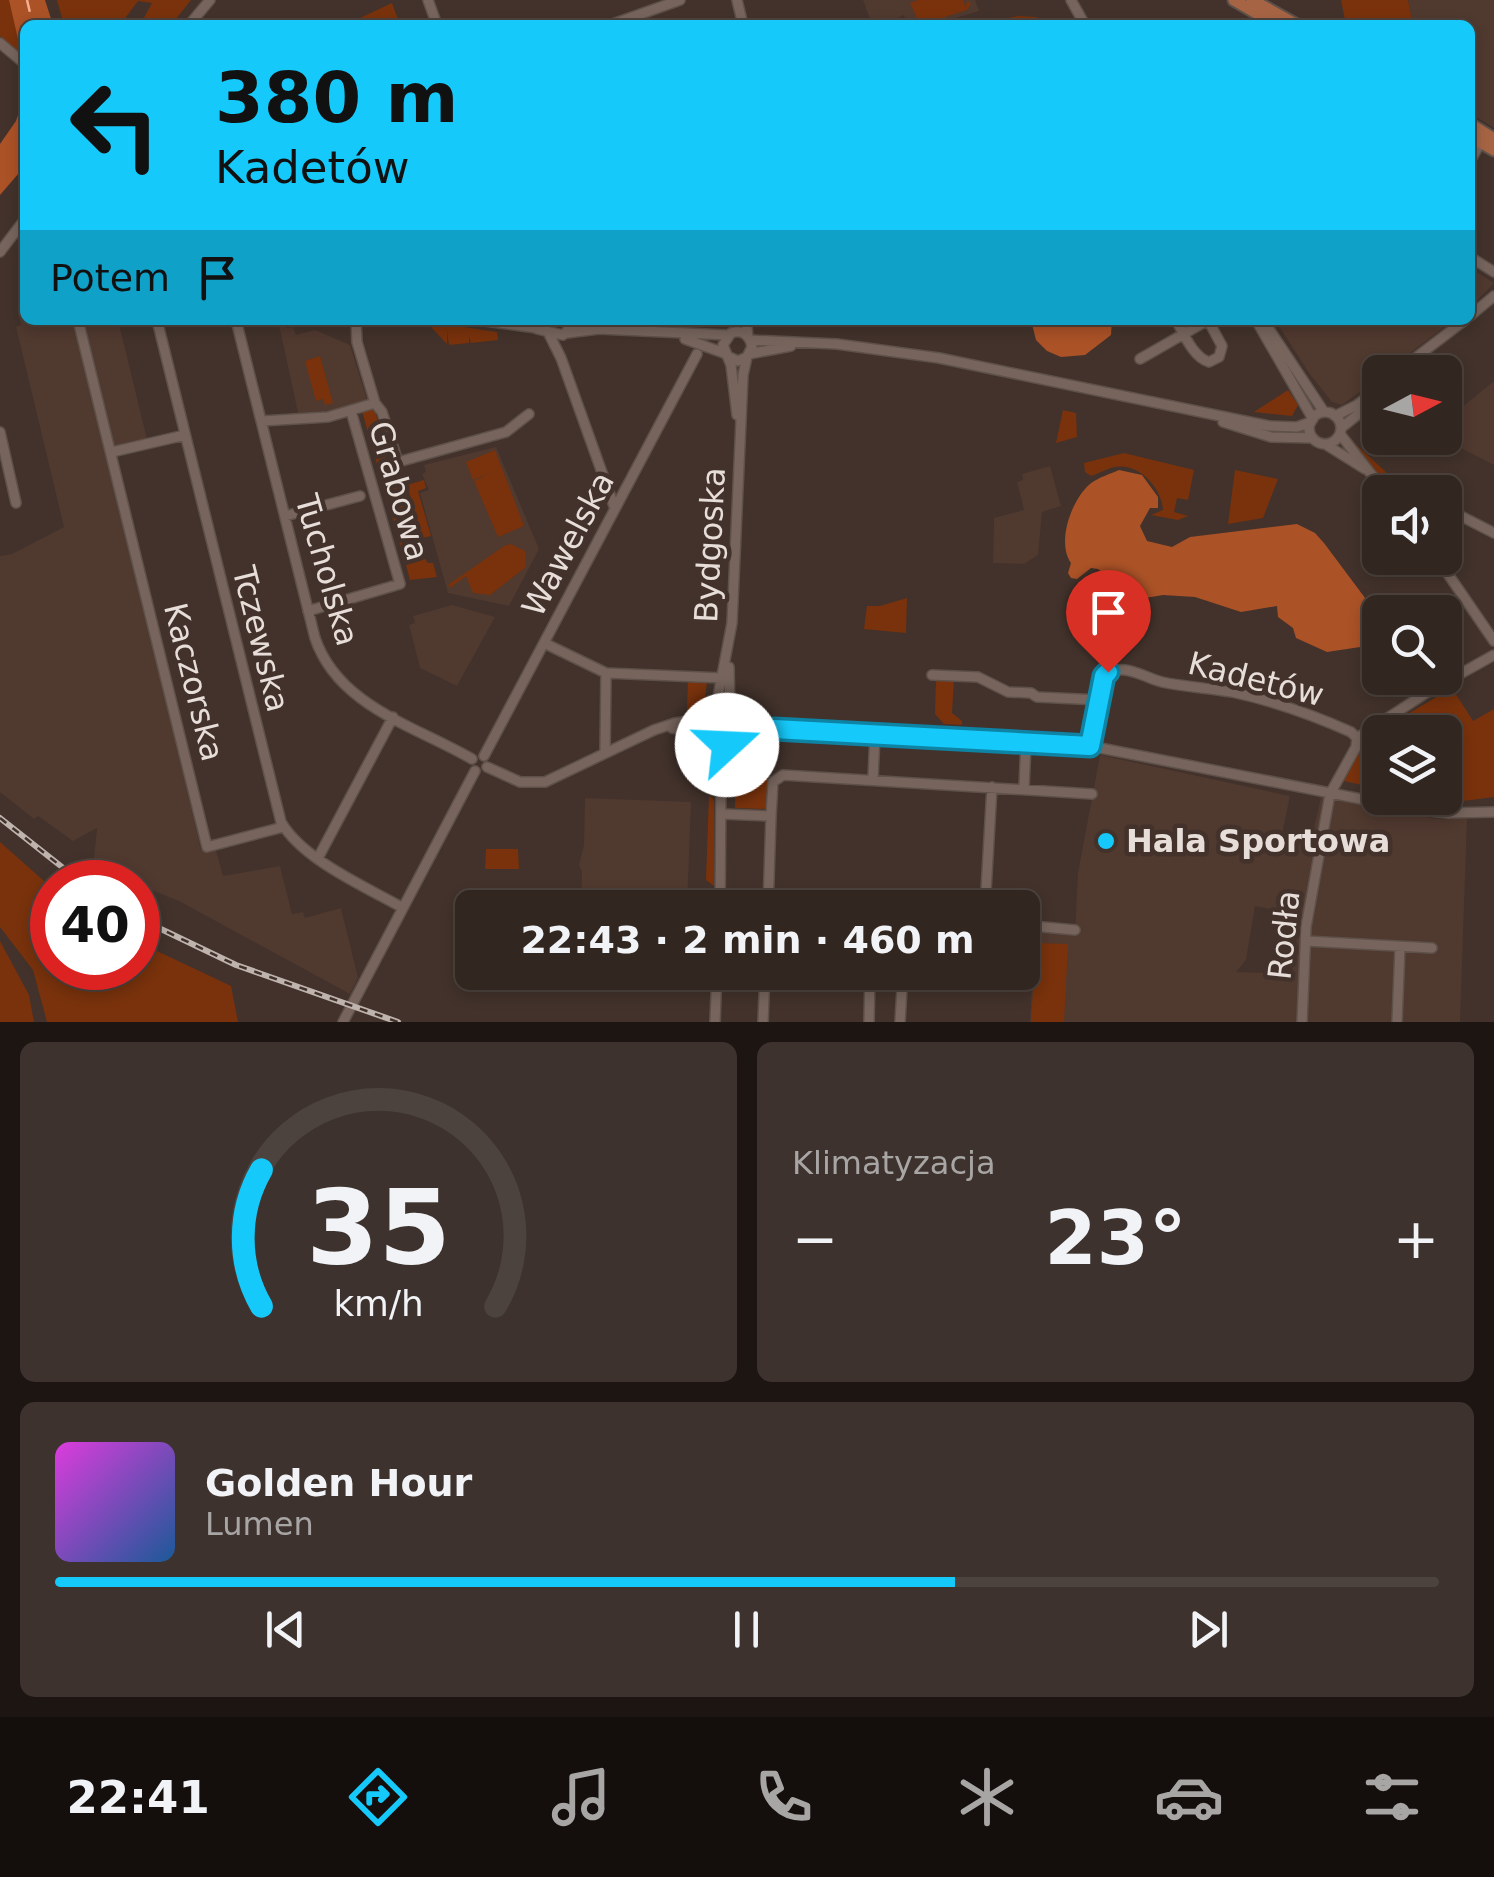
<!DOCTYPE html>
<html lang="pl">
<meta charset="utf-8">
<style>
body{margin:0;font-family:"DejaVu Sans",sans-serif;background:#3d322d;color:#f1f3f6;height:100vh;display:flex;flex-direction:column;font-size:38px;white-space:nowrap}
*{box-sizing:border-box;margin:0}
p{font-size:32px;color:#a8a5a5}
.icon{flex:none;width:55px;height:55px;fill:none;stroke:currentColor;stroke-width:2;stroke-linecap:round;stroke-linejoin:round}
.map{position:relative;height:1022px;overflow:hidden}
.sheet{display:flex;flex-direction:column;gap:20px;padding:20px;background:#1c1512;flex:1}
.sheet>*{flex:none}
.banner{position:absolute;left:20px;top:20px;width:1455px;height:305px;border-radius:15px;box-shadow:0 5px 15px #0003,0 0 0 2px #4d433e;background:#15cafb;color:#111;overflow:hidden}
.needle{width:65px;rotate:83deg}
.tools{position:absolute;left:1362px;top:355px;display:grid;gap:20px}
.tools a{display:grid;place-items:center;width:100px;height:100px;border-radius:15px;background:#322620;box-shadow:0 5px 15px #0003,0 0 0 2px #4d433e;font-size:50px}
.speed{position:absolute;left:30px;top:860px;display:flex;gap:20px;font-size:50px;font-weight:700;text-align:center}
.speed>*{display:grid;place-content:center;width:130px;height:130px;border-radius:50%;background:#322620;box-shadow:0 5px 15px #0003,0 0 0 2px #4d433e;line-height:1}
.speed .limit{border:15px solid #d22;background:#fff;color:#111}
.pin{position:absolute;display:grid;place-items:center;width:85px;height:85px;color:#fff;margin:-102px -42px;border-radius:50% 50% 50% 0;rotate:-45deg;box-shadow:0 0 10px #0007}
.pin .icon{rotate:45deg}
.me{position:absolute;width:110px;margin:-55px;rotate:70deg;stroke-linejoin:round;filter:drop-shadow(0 0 8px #0008)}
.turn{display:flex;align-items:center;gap:35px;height:210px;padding:0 30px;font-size:45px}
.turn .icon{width:130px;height:130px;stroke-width:2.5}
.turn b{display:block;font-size:70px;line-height:85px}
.then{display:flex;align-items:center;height:95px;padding:0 30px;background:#0003;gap:20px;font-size:38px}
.big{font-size:75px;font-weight:700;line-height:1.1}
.sheet .tile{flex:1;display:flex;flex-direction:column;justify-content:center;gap:15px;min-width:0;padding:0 35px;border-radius:15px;background:#3d322d}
.sheet .dial{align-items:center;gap:0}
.dial svg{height:260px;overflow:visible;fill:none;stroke:#4d433e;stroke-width:7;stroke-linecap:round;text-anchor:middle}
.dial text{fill:#f1f3f6;stroke:none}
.song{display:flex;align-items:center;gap:30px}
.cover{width:120px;height:120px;border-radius:15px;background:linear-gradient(135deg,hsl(300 70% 55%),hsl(210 70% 35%))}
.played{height:10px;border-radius:5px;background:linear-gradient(90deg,#15cafb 65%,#4d433e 65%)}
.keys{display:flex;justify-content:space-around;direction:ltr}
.heat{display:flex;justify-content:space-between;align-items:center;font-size:55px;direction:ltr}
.sheet .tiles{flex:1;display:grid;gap:20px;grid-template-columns:1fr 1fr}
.tile:last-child{grid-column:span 2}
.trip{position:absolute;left:455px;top:890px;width:585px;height:100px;border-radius:15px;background:#322620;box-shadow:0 5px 15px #0003,0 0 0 2px #4d433e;font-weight:700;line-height:100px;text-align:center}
.dock{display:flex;height:160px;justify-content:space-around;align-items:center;background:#140f0d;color:#a8a5a5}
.dock .icon{width:70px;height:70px}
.dock .current{color:#15cafb}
.dock b{font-size:45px;color:#f1f3f6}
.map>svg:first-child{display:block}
.built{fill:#50392f;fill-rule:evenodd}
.green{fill:#79320c}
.water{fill:#ab5227}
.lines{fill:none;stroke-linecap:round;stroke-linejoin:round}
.ferry{stroke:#f7ae8f;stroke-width:2.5;stroke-dasharray:12 10;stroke-linecap:butt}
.minor-casing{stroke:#5e514a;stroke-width:12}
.major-casing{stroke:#5e514a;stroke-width:15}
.minor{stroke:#77655d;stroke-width:9}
.major{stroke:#a66444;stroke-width:11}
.rail-casing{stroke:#beb3ad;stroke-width:6}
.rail{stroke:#42322b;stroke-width:2.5;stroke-dasharray:8;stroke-linecap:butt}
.route-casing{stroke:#0e83a3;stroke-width:25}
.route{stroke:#15cafb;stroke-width:18}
.poi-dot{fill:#15cafb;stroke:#42322b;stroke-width:4}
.labels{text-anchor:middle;stroke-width:9;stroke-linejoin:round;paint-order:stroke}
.street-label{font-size:32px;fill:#e8ded9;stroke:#42322b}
.poi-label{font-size:32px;font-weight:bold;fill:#e8ded9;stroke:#42322b;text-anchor:start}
</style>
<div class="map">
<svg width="1494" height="1022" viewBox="0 0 1494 1022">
<rect width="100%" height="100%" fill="#42322b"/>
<!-- built -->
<path class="built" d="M863,0H975L979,11L932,25H907L904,15L883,25H872Z
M1408,0H1494V128L1470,113V25H1413Z
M1470,268L1494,283L1470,308Z
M25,311V320H118L147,439L107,448L201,850L215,847L223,876L280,866L292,914L303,912L305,918L341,908L358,978L350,994L179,901L93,867L97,828L73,841L38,816L34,819L0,792V556L12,554L64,527L16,327L21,325L18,313Z
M278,320H285L287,328L293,327L296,335L315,330L350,345L367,400L330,411L298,413Z
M1275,320H1454L1385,372H1380V377L1342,405L1332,402L1309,373Z
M1494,381V465L1441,438H1445V421Z
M496,447L539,549L509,606L448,593L420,493L429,490L422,474L426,472L424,465Z
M1050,466L1061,506L1042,512L1038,555L1024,564L993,563L994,518L1024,510L1017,482L1023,480L1022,474Z
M452,605L495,617L457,686L420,668L409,625L415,623L413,616Z
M1100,755L1290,796L1281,839L1310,845L1321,797L1436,819H1467L1460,1022H1030L1035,933L1075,932L1078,873ZM1303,893L1292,974L1236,972L1246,960L1255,906L1298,915Z
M585,798L691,802L687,907H581L582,872L579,865L584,845Z"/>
<!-- green -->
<path class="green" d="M0,0H10L25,57L0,36Z
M57,0H191L171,25H140L152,3L138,1L120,25H64Z
M918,0H963L966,8L967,0L971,4L967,10L920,25L910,3Z
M1341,0H1408L1413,25H1346Z
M392,3L400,25H345Z
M1018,16L1036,17L1052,25H974Z
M444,324L497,332L498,340L471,343L469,336V343L449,345L447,331V344L431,327Z
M320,356L333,403L325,405L323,399L316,401L305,361Z
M1288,390L1298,405L1292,416L1254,412Z
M374,407L385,449L370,440L362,411Z
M1063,410L1076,413L1077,437L1056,443Z
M371,443L384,451L389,470L401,485L387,500Z
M1354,443L1386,472L1384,480L1392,486L1397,483L1414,492H1389L1366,458L1351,445Z
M495,450L524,526L498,537L474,481L488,474L473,480L466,462Z
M1124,453L1194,470L1188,500L1177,498L1174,512L1188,516L1178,520L1151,515L1163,510C1162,488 1139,462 1114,467C1106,469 1098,474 1091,476L1085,472L1084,463Z
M1235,470L1278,479L1263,518L1228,524Z
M424,480L426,488L418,491L431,536L422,538L407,485Z
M402,487L417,538L394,522L388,504Z
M395,526L418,542L421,554L404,559Z
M511,544L525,551L526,567L490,595L473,593L466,576L450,588L448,585L504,546Z
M425,559L428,563H433L437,577L410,580L406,565Z
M907,598L906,633L864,629L867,606H880Z
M940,678L954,679L952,713L962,721V725L944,724L935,714L936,682Z
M688,680L707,681L705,699L694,715L687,709Z
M1452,688L1473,721L1494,709V797L1448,803L1425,798H1445V732H1380V789L1344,781L1368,737Z
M754,741L769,742L766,809L735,808L736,755Z
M709,795L714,800V886L706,880Z
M0,842L52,888V968H138V942L231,986L238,1022H47L33,970L0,927Z
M486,849H518L519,869H485Z
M0,941L29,995L34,1022H0Z
M1036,943L1068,944L1064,1022H1031Z"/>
<!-- water -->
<path class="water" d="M9,0H45L53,25H25V69Z
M25,94V166L0,195V144L16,121Z
M1031,320H1112L1111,335L1085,355L1061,357L1047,351L1036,340Z
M1119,470L1142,475L1158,497V508H1150L1140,526L1147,541L1172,547L1190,537L1297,524L1315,533L1324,543L1380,618V644L1327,652L1296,638L1293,628L1278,617L1277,606L1241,612L1195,597L1163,595L1121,602L1105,586L1106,575L1098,569L1091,568L1077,579L1071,578L1068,573L1071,563C1056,542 1072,499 1090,484C1099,477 1110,474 1119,470Z"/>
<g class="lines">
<!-- ferry -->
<path class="ferry" d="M27,0L33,25
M25,137V144"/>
<!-- minor casing -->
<g class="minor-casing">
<path id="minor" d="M428,0L437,25
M737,0L743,25
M1071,0L1085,25
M189,25L210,0
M610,25L680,0
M0,43L25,64
M1470,161L1481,142
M0,252L25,219
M1470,257L1494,272
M1470,316L1494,296
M78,320L207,847L283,827
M157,320L281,822C303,860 366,887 403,908
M236,320L315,638C338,706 415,726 472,759
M356,320L357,342L375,403L382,412L398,462L506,432L529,414
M478,320L536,328
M533,320L537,329L563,335L569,329L567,320
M746,320L748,336
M1256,320L1313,419
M1263,320L1324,412
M569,322L599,329L727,335
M548,332L561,358L614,506
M567,333L599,329
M685,339L724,353
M750,340L837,344L939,358L1269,426L1297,427L1311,422
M749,354L791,346
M727,356L738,361L747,357L752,347C750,335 742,329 731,333L723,345L731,365L737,415
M1140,359L1208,320L1222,346L1219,357L1209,362C1193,357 1184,334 1176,320
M1397,372L1465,320
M1309 428a16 16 0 1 1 32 0a16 16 0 1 1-32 0Z
M1335,416L1357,405L1380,387
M262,421L328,417L375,403
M1223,422L1271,437L1313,438
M1341,428L1380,397
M0,432L16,503
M1340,434L1385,492
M1325,444L1365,469
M112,452L185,435
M1445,508L1494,533
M285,516L360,496
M1437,558L1494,641
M308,611L400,584L351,411
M544,643L606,673L722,678
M729,667L730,716
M932,675L978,677L1008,692L1031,693L1037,697L1099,700
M705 727a15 15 0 1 1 30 0a15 15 0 1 1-30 0Z
M711,715L716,707L732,623L743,375L747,357
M733,720L774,729L1090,746L1412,809L1449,813L1494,812
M672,728L708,735
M711,738L721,777L720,908
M1357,738L1426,693L1494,655
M1090,746L1104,676C1122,661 1143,677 1162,682C1185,687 1209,688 1232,692C1274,701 1313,715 1351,732L1357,738L1356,747L1330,794L1306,927L1302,1022
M605,753L606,673
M484,756L697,354
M487,767L520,782H545L654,730L675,723L708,718
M722,771L728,739
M873,779L875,734
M1024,788L1026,742
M722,814L771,816L773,782L783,775L1092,794
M318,858L393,717
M768,894L985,901
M768,908L771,816
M985,908L992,787
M1022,925L1075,930
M1306,941L1432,948
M343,1022L475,771
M715,1022L717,972
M763,1022L765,972
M869,1022L870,972
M900,1022L903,972
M1397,1022L1400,947"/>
</g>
<!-- major casing -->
<g class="major-casing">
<path id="major" d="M1234,0L1277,25
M1252,0L1297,25
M1470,124L1494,139
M1470,136L1494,150"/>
</g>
<!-- minor -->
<use href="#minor" class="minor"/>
<!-- major -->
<use href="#major" class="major"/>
<!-- rail casing -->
<g class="rail-casing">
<path id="rail" d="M0,818L81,882
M138,918L236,965L398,1022"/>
</g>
<!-- rail -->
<use href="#rail" class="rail"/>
</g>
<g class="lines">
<!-- route casing -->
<g class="route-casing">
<path id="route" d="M727,745L733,734L774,729L1090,746L1104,676L1108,672"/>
</g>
<!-- route -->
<use href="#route" class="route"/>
</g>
<!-- markers -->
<circle class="poi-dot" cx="1106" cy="841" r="10"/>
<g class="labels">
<!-- street labels -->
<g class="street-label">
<text transform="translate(399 491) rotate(74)" y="11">Grabowa</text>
<text transform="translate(568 544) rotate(-62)" y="11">Wawelska</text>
<text transform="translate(710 545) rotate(-87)" y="11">Bydgoska</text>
<text transform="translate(327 570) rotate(74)" y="11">Tucholska</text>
<text transform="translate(261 639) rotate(76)" y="11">Tczewska</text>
<text transform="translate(1256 679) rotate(14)" y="11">Kadetów</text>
<text transform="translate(194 682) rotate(76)" y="11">Kaczorska</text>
<text transform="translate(1284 935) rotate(-84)" y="11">Rodła</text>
</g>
<!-- poi labels -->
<g class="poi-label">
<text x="1126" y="852">Hala Sportowa</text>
</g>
</g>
</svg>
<div class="tools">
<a><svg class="needle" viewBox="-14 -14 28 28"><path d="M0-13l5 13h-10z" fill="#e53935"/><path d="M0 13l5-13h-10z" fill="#a8a5a5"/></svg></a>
<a><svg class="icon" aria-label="sound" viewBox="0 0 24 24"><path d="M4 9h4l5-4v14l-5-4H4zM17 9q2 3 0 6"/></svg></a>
<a><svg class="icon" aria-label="search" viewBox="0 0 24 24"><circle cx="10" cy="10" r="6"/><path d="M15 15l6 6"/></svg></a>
<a><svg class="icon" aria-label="layers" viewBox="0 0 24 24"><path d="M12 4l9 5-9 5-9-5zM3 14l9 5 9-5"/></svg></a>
</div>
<div class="speed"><div class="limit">40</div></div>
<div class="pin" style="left:1108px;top:672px;background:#d93025"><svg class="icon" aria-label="arrive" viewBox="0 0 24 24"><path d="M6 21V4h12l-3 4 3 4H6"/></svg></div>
<svg class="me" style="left:727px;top:745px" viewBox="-20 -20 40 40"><circle r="19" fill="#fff"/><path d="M0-13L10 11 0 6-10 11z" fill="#15cafb"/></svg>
<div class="trip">22:43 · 2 min · 460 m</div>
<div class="banner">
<div class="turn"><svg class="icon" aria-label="left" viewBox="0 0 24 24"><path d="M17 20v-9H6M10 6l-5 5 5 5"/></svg><div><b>380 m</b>Kadetów</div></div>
<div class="then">Potem<svg class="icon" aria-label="arrive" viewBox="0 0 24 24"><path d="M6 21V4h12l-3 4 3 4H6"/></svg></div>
</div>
</div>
<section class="sheet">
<div class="tiles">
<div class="tile dial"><svg viewBox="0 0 100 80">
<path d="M14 69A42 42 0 1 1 86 69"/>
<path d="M14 69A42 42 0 0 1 14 27" stroke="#15cafb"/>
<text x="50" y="56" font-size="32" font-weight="700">35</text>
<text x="50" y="72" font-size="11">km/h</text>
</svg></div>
<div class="tile"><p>Klimatyzacja</p>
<div class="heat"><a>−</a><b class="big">23°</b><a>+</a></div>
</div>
<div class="tile">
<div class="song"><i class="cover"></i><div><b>Golden Hour</b><p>Lumen</p></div></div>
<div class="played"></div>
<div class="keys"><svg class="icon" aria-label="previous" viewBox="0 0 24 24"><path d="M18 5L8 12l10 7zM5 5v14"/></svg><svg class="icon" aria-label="pause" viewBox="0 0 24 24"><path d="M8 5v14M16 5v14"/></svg><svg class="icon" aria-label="next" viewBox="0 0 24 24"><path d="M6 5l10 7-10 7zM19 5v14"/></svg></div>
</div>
</div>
</section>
<nav class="dock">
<b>22:41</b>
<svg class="icon current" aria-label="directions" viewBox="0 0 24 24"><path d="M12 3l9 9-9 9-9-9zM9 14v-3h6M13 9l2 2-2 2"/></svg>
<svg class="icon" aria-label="music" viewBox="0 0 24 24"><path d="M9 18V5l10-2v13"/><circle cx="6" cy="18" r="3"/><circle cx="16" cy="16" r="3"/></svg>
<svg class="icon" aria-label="phone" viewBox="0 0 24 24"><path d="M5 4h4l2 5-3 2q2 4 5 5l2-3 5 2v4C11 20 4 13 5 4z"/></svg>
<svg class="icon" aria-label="climate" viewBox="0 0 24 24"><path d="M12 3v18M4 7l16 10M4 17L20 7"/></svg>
<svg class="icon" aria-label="car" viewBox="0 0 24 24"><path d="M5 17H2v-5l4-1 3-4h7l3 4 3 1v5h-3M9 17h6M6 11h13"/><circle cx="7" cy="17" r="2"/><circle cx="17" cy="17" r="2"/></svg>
<svg class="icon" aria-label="filters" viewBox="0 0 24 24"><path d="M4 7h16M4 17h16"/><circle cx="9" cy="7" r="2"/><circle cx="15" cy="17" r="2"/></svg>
</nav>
